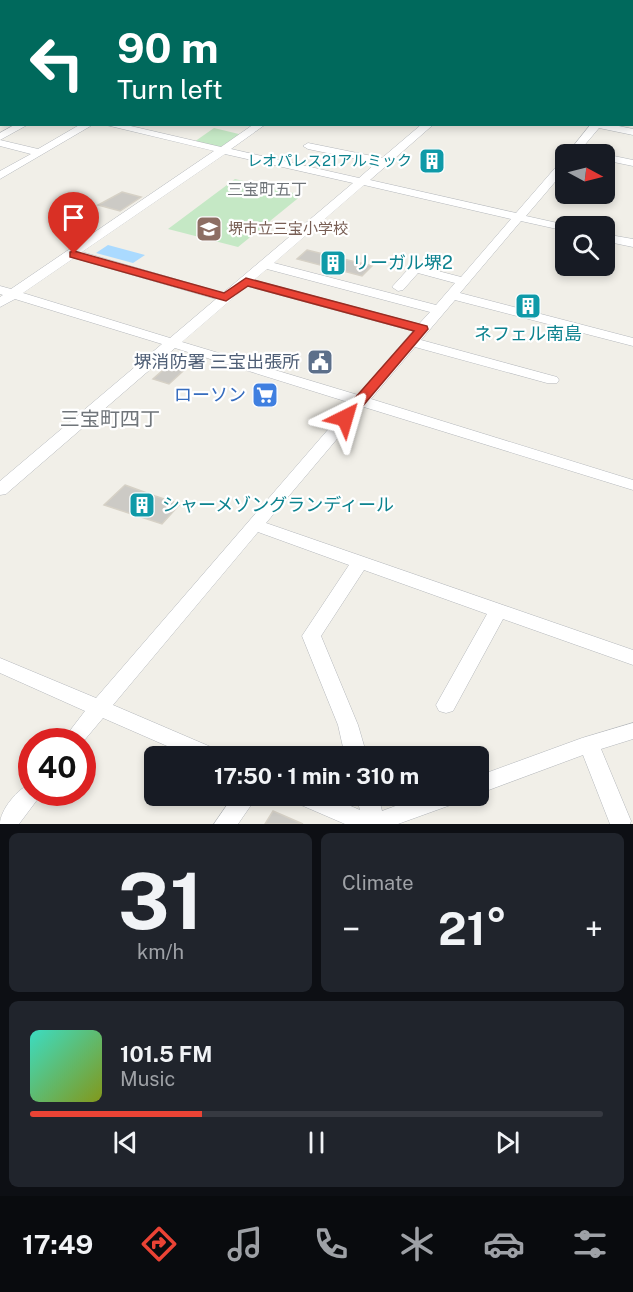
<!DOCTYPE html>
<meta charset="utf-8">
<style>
body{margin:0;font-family:"Public Sans","Noto Sans JP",sans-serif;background:#20242c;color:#f1f3f6;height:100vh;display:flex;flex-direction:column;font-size:22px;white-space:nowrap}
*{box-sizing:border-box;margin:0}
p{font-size:20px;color:#9ea1a6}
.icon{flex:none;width:33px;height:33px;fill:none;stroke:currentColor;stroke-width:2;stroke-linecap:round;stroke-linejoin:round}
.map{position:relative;height:824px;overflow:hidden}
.sheet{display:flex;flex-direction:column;gap:9px;padding:9px;background:#0d0f14;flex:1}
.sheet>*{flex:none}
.banner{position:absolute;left:0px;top:0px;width:633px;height:126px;box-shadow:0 3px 9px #0003;background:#00695c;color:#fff;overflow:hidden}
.needle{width:39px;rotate:97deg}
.buttons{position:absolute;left:555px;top:144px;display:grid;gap:12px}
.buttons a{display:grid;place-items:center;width:60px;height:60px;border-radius:9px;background:#171b24;box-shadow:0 3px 9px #0003;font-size:30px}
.speed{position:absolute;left:18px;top:728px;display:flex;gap:12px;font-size:30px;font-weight:700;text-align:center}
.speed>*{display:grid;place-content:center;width:78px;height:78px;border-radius:50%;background:#171b24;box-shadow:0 3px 9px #0003;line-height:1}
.speed .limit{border:9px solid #d22;background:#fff;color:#111}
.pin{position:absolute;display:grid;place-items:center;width:51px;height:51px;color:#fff;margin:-62px -26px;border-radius:50% 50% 50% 0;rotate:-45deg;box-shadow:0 0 6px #0007}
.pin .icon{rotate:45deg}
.me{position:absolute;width:66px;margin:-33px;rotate:40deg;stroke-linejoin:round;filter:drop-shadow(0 0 4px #0008)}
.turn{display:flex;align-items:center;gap:21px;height:126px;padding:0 18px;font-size:27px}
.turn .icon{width:78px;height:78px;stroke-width:2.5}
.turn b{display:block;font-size:42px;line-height:51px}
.big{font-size:45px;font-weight:700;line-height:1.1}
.sheet .widget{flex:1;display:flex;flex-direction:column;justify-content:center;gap:9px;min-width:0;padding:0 21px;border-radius:9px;background:#20242c}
.sheet .dial{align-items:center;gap:0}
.dial b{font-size:78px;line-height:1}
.song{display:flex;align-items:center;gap:18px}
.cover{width:72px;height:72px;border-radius:9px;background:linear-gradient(135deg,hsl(170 70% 55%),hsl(70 70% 35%))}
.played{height:6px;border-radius:3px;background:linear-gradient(90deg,#ea4335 30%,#363941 30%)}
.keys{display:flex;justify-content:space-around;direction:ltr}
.heat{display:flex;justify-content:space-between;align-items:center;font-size:33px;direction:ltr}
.sheet .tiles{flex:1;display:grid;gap:9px;grid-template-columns:1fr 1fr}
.widget:last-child{grid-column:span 2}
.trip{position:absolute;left:144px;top:746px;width:345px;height:60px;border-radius:9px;background:#171b24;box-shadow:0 3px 9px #0003;font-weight:700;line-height:60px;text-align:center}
.dock{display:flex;height:96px;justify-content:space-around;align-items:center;background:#090b0e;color:#9ea1a6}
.dock .icon{width:42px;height:42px}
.dock .current{color:#ea4335}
.dock b{font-size:27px;color:#f1f3f6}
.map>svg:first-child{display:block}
.green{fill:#c5e8c5}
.water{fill:#aadaff}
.building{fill:#cccac5;stroke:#d6d1c6;stroke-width:1.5}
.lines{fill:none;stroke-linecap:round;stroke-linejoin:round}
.minor-casing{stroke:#b5b8bc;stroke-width:1}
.major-casing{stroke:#f2c960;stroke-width:2}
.minor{fill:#fff;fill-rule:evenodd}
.major{fill:#fff2af;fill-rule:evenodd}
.route{fill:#ea4335;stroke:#982c22;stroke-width:1.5}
.labels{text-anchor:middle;stroke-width:4.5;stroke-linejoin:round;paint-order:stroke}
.far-culture-label{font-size:15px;fill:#0d838f;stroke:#fff;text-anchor:end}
.far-education-label{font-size:15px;fill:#785e54;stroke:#fff;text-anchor:start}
.far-neighbourhood-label{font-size:16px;fill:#70757a;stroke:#fff}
.culture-label{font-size:18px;fill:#0d838f;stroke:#fff;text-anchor:start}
.service-label{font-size:18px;fill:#4e5e75;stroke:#fff;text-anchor:end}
.shop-label{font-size:18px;fill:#366cbe;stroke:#fff;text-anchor:end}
.neighbourhood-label{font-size:20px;fill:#70757a;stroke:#fff}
</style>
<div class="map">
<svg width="633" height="824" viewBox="0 0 633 824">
<rect width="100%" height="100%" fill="#f1efe8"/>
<!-- green -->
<path class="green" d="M214,128L243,135L220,148L194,142Z
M235,179L302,195L238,247L168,229Z"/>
<!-- water -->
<path class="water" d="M108,245L145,255L133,263L96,253Z"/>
<!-- building -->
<path class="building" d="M122,192L141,197L120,211L98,205Z
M307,250L372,266L362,276L297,259Z
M180,355L195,360L169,384L153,379Z
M125,485L155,496L180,504L162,524L104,505Z
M273,811L303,824H265Z"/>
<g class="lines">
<!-- minor casing -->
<g class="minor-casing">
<path id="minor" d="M306,0H315L304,2Z
M325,0H334L323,2Z
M492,0L510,2H493Z
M632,18H633V22H632Z
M0,22H2L0,27Z
M633,80V87H632V81Z
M2,81V87L0,88V82Z
M0,97L2,98V104L0,103Z
M16,124H29L0,140L38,149L81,124H94L0,179V171L31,154L0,146V133Z
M102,124H122L221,147L254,124H266L231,149L359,178L376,163L308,149L303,146L308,143L382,158L422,124H434L370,180L516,213L562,160L566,159V169L526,216L571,226H566V231L521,221L460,293L633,338V346L455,300L421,340L557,377L559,380L557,383H547L415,347L371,399L633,480V490L364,407L266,523L633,650V665L503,619L453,711L446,713L439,711L436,705L487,614L364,570L321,636L358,725L367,756H345L338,725L302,636L349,565L258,532L113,705L218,750L222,756H190L103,718L82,743V741H62L85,711L0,673V658L96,698L351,403L175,348L6,494L0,495V481L162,344L15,299L0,307V297L3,295L0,294V286L11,289L214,151ZM225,154L353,183L223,293L82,252ZM364,185L511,219L461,277L415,265L411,266L392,287L398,291L403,290L418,273L455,283L436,305L274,263ZM74,258L216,299L170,338L23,293ZM267,269L430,312L419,324L254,280ZM247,286L413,331L358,395L182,342Z
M591,124H609L633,129V135L599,128L577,154H567Z
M601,154H604L633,160V166L604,160V154Z
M604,234L633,239V247L604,241Z
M633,723V739L601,749L631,821L630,824H610L583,755L478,794V776L582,738Z
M32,783V792H43L19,824H0C0,810 18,788 32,783Z
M234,795H258L238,824H214Z
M291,795H325L360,810L356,795H378L382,811L425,795H462L459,802L398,824H345L294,802Z"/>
</g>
<!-- major casing -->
<g class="major-casing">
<path id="major" d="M0,0L6,2H2V6Z
M632,86H633V92H632Z"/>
</g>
<!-- minor -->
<use href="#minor" class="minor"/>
<!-- major -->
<use href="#major" class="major"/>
</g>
<!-- route -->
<path class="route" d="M74,251L224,293L246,278L427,326L428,329L350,421L345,422L338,418L340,415L414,331L248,286L226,301L70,257V252Z"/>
<!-- icons -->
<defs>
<g id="building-square" transform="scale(1.35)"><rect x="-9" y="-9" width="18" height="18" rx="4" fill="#0f9aa8" stroke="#fff"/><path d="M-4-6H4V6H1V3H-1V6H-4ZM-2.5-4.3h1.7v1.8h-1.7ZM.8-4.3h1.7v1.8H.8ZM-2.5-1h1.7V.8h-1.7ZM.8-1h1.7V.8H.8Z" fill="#fff"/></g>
<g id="school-square" transform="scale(1.35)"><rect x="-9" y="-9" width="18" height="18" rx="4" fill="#8d6e63" stroke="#fff"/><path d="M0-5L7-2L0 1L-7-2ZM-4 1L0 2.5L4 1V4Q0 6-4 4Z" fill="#fff"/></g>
<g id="civic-square" transform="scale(1.35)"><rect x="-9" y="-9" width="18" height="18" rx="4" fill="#5c6f8a" stroke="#fff"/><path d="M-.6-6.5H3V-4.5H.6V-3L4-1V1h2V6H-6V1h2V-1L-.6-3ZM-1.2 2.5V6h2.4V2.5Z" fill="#fff"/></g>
<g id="supermarket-square" transform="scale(1.35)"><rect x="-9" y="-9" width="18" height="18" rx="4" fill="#3f7fe0" stroke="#fff"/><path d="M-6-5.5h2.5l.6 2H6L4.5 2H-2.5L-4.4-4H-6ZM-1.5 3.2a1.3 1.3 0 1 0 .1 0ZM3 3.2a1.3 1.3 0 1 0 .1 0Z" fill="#fff"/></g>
</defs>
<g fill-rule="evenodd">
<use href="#building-square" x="432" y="161"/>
<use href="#school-square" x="209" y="229"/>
<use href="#building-square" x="333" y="263"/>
<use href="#building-square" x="528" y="306"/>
<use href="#civic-square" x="320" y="362"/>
<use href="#supermarket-square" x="265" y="395"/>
<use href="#building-square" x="142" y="505"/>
</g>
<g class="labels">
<!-- far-culture labels -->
<g class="far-culture-label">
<text x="412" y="166">レオパレス21アルミック</text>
</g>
<!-- far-education labels -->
<g class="far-education-label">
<text x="228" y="234">堺市立三宝小学校</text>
</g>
<!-- far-neighbourhood labels -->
<g class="far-neighbourhood-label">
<text x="267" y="195">三宝町五丁</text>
</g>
<!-- culture labels -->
<g class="culture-label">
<text x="352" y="269">リーガル堺2</text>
<text x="528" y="340" text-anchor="middle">ネフェル南島</text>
<text x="162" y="511">シャーメゾングランディール</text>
</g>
<!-- service labels -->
<g class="service-label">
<text x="300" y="368">堺消防署 三宝出張所</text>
</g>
<!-- shop labels -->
<g class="shop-label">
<text x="246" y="401">ローソン</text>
</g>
<!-- neighbourhood labels -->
<g class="neighbourhood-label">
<text x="110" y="426">三宝町四丁</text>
</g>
</g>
</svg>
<div class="buttons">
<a><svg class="needle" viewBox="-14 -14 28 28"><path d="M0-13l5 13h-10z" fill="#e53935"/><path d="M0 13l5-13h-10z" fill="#9ea1a6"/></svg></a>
<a><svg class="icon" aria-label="search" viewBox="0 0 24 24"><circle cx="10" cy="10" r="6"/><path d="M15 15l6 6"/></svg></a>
</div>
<div class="speed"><div class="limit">40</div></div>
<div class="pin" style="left:74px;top:254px;background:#d93025"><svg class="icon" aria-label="arrive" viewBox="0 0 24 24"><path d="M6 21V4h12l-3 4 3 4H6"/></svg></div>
<svg class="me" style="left:345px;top:418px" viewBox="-20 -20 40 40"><path d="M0-17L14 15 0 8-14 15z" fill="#ea4335" stroke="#fff" stroke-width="4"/></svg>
<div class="trip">17:50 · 1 min · 310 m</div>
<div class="banner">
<div class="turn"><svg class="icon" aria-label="left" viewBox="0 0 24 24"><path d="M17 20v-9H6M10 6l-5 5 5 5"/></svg><div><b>90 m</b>Turn left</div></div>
</div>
</div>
<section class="sheet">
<div class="tiles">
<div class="widget dial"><b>31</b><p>km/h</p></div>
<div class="widget"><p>Climate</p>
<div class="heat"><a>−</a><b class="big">21°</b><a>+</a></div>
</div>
<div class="widget">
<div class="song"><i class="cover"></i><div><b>101.5 FM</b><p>Music</p></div></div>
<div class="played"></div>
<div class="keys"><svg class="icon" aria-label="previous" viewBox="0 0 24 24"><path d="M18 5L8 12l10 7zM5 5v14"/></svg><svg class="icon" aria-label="pause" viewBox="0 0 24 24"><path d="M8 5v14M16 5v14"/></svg><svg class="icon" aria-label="next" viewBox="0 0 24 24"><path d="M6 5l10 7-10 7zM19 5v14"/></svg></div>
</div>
</div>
</section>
<nav class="dock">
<b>17:49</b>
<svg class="icon current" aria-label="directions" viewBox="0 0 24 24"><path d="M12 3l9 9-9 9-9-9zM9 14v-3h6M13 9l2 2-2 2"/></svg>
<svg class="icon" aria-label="music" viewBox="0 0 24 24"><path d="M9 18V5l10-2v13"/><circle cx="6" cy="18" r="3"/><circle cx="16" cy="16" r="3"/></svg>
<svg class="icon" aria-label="phone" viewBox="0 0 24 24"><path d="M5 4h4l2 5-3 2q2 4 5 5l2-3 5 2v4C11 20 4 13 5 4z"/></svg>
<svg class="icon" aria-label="climate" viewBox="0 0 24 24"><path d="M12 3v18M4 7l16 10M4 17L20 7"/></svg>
<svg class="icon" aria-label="car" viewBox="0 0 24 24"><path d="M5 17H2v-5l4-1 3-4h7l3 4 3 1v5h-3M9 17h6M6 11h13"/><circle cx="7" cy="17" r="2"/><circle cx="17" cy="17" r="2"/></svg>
<svg class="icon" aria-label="filters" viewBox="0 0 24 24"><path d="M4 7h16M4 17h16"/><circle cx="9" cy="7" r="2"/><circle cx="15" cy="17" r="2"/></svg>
</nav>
